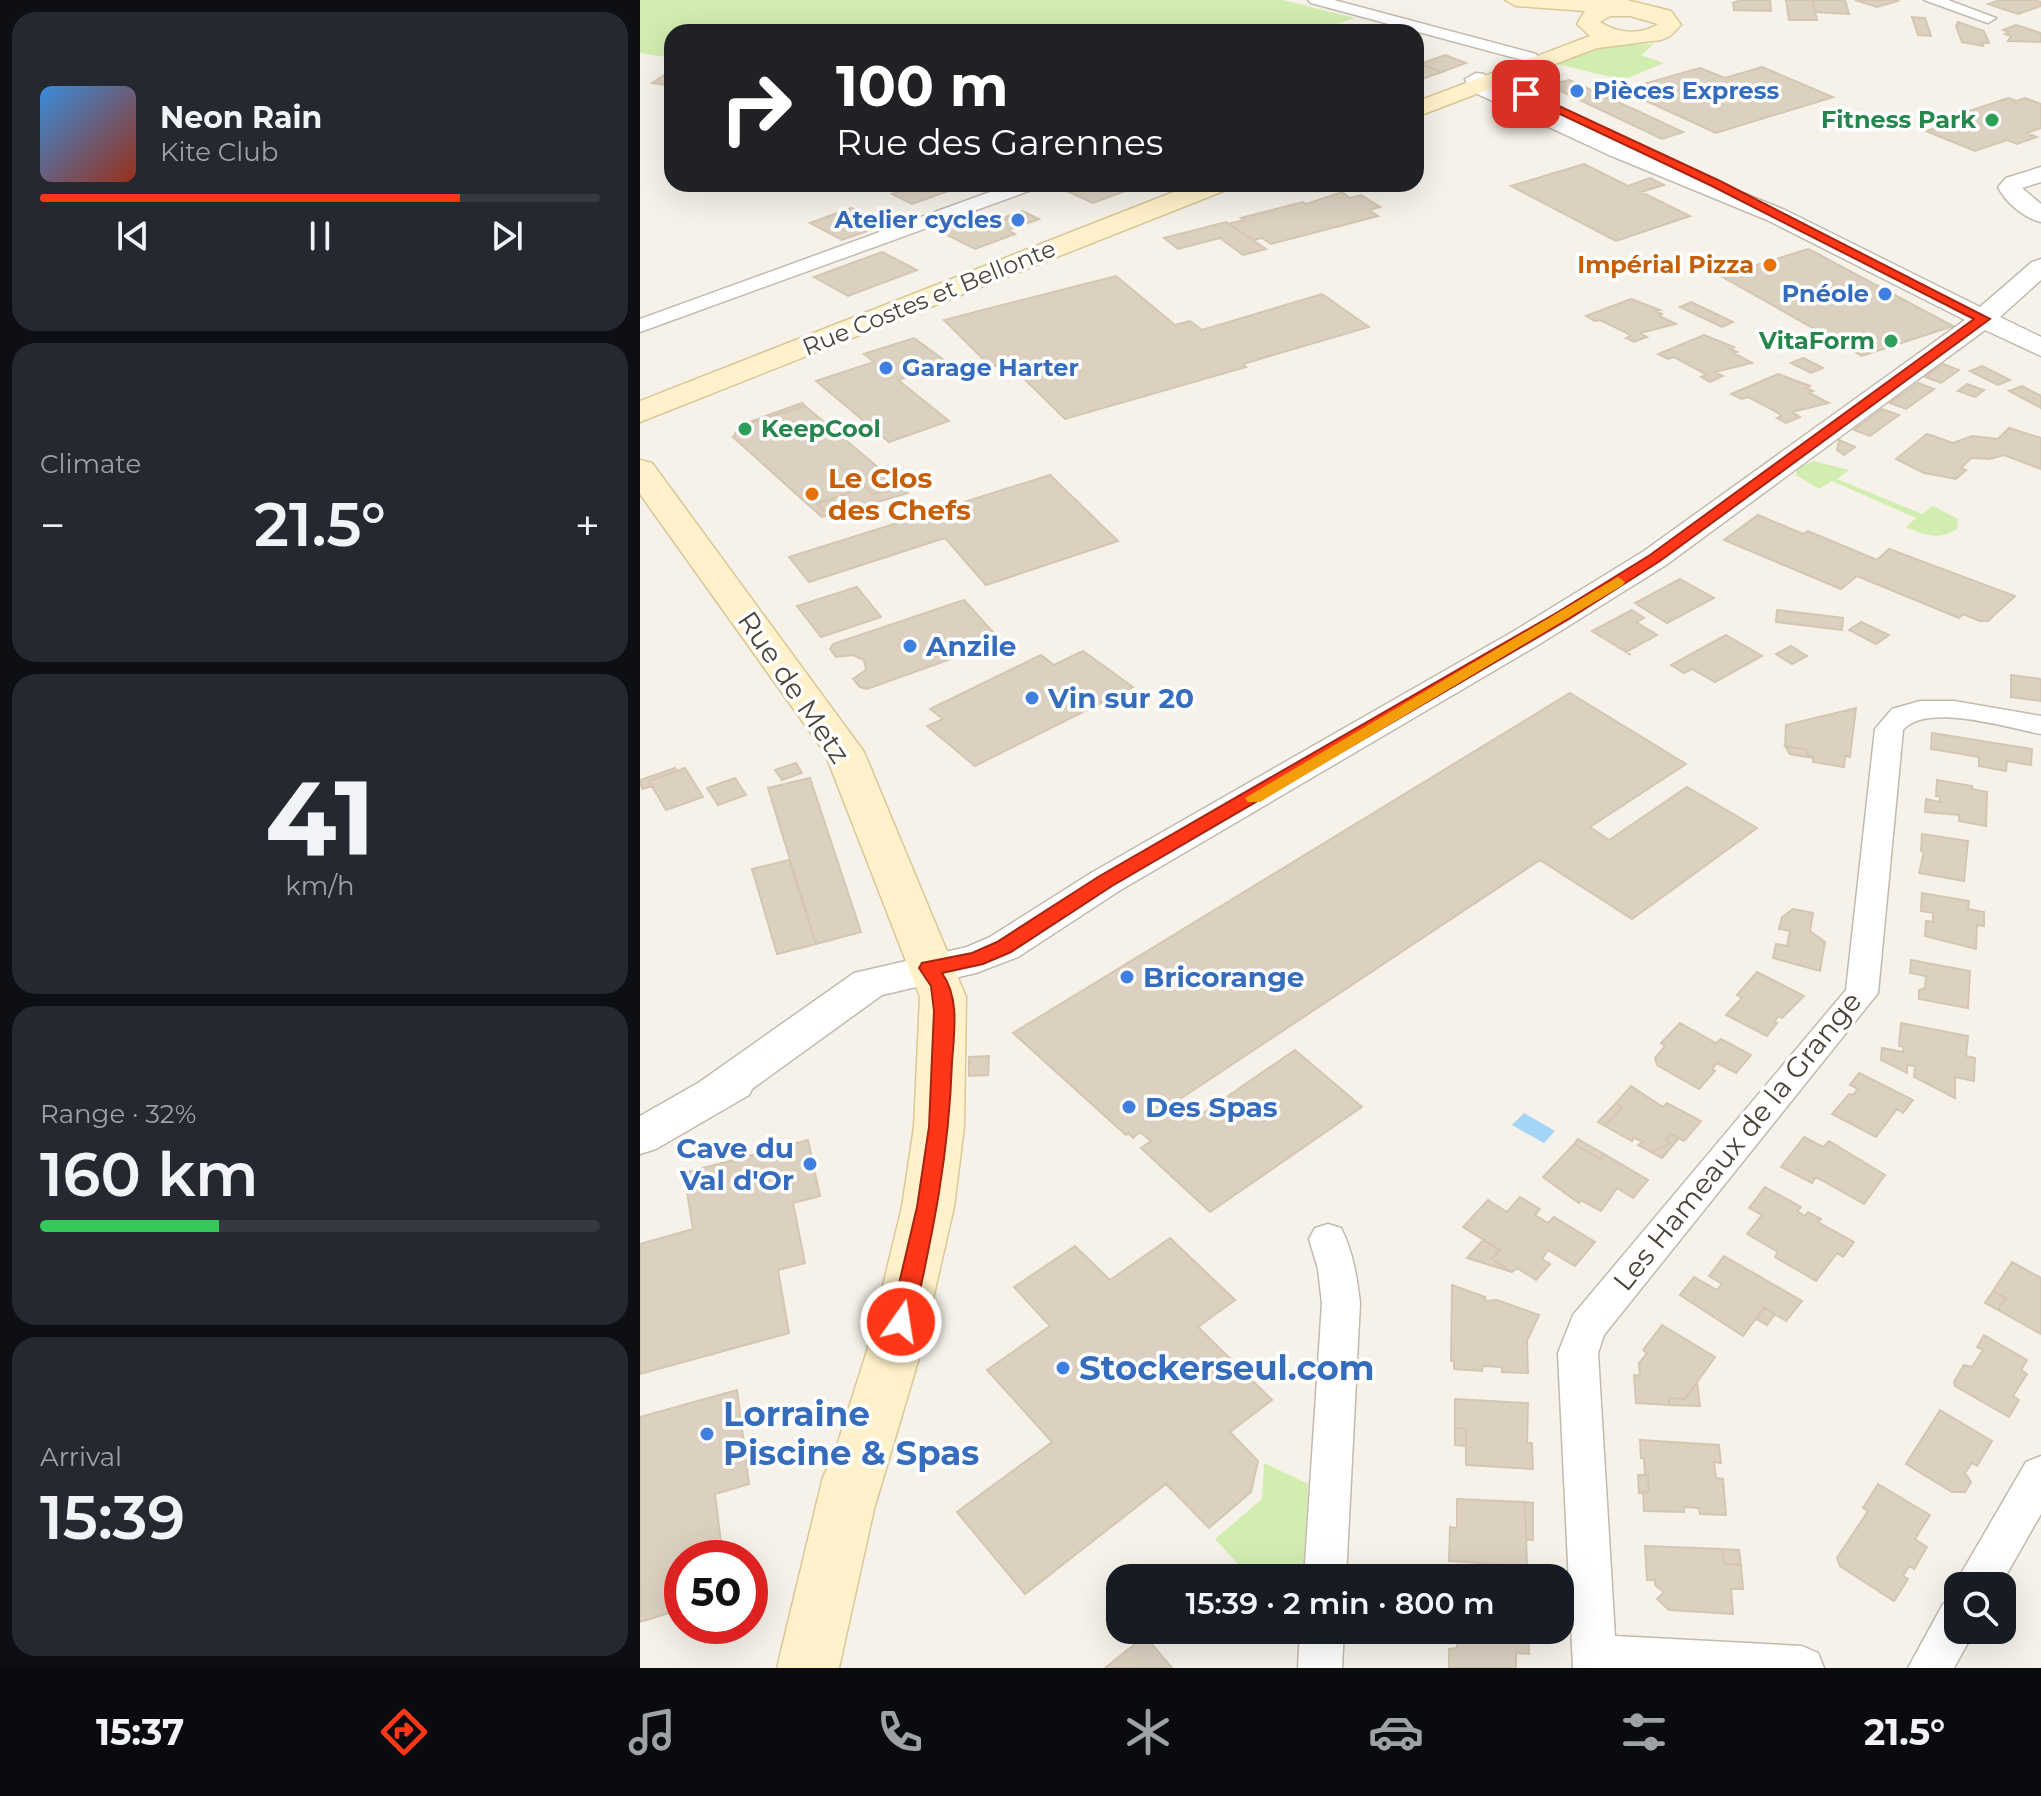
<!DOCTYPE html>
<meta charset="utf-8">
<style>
body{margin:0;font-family:Montserrat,sans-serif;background:#242831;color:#f1f3f6;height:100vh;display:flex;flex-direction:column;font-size:30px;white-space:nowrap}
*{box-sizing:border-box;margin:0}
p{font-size:26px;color:#9ea1a6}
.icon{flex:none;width:44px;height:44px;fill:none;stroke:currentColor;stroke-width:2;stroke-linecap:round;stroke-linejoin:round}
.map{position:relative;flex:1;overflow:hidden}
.panel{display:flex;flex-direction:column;gap:12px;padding:12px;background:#0d0f14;width:640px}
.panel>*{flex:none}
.banner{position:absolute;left:24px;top:24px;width:760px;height:168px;border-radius:24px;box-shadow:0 8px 32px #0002;background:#202124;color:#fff;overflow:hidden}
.buttons{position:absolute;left:1304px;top:1572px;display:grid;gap:16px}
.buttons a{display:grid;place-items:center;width:72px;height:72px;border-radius:16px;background:#171b24;box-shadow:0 8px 32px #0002;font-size:40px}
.speed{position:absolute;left:24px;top:1540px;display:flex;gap:16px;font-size:40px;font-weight:700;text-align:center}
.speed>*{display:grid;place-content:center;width:104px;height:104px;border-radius:50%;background:#171b24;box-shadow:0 8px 32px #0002;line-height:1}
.speed .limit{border:12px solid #d22;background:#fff;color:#111}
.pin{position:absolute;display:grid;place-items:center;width:68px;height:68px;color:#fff;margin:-34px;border-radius:16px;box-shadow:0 4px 12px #0006}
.me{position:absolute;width:88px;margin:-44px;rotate:13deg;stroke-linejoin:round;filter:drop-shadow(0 0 6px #0008)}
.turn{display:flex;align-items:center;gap:28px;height:168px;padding:0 40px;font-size:36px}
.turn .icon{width:104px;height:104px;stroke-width:2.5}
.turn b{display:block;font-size:56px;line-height:68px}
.big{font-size:60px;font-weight:600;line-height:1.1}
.panel .tile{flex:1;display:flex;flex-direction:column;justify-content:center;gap:12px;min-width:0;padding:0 28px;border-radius:24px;background:#242831}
.panel .dial{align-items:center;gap:0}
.dial b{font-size:104px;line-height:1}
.song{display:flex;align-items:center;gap:24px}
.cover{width:96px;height:96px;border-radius:12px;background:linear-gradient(135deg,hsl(210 70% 55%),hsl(10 70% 35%))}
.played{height:8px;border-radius:4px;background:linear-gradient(90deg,#ff3718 75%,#363941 75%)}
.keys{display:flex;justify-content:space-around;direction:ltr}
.heat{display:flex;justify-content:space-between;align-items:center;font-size:44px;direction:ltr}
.charge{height:12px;border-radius:6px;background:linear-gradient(90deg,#34c759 32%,#363941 0)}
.trip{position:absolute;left:466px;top:1564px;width:468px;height:80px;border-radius:24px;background:#171b24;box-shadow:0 8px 32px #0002;font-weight:600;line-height:80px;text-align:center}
.tabs{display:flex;height:128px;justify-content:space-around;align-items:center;background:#090b0e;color:#9ea1a6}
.tabs .icon{width:56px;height:56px}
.tabs .selected{color:#ff3718}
.tabs b{font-size:36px;color:#f1f3f6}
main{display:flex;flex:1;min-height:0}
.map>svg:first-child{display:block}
.green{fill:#d2edb0}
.water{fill:#a3d5f6}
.building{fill:#dcd1c1;stroke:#d4c6b1;stroke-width:2}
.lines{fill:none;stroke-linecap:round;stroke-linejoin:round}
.minor-casing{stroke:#c2baac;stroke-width:3}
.tertiary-casing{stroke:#c2baac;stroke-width:3}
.secondary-casing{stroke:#d9c797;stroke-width:3}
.minor{fill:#fff;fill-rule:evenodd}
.tertiary{fill:#fff;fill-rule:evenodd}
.secondary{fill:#fff2cb;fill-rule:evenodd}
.route{fill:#ff3718;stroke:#a62410;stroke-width:2}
.slow{fill:#f59e0b}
.shop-dot{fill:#3f7fe0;stroke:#fff;stroke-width:3}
.leisure-dot{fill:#2e9e5b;stroke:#fff;stroke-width:3}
.food-dot{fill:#e8710a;stroke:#fff;stroke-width:3}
.labels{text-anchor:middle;stroke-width:7;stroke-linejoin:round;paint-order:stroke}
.far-shop-label{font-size:24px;font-weight:bold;fill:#366cbe;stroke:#fff;text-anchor:start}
.far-leisure-label{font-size:24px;font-weight:bold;fill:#27864d;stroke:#fff;text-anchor:end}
.far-food-label{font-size:24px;font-weight:bold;fill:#c56008;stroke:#fff;text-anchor:end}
.far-street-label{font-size:24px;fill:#4b4337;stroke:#fff}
.food-label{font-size:28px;font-weight:bold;fill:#c56008;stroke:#fff;text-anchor:start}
.shop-label{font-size:28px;font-weight:bold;fill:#366cbe;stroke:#fff;text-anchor:start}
.street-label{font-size:28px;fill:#4b4337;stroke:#fff}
.near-shop-label{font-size:34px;font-weight:bold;fill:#366cbe;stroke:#fff;text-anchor:start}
</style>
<main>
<section class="panel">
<div class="tile">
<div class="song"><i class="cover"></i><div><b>Neon Rain</b><p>Kite Club</p></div></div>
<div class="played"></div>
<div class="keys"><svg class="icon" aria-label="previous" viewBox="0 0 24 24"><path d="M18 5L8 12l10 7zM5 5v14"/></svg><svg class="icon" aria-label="pause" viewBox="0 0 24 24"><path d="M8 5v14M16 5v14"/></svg><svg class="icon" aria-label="next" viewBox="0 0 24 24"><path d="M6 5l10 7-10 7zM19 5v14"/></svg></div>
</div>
<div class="tile"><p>Climate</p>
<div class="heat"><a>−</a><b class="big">21.5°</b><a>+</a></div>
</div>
<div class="tile dial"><b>41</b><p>km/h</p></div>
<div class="tile"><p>Range · 32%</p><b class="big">160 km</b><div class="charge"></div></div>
<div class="tile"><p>Arrival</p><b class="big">15:39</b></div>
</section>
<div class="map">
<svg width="1401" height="1668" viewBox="0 0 1401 1668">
<rect width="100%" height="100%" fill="#f6f2ea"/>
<!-- green -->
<path class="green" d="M0,0H643L715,18L675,32H32V58L0,53Z
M1014,44L1001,55L1024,63L983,80L917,64L967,46Z
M1174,461L1209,470L1197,479L1282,514L1293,506L1318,519L1317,529C1298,541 1285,535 1266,527L1276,518L1192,481L1179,489L1156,475L1157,468Z
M624,1463L668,1484L663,1578H611L575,1539L622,1499Z"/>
<!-- water -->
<path class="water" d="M884,1113L915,1131L904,1143L872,1125Z"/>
<!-- building -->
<path class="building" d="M1101,0H1130L1131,11L1094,10L1093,3Z
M1146,0H1172L1177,20H1149Z
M1172,0H1205L1209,14L1175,12Z
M1215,0H1256L1258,1L1237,7Z
M1361,0H1394L1401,2V6L1378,14L1348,4Z
M1272,17L1285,18L1291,36L1278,35Z
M1318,22L1344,31L1349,43H1342L1343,46L1322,42L1316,26Z
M1376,25L1401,33V42L1368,41L1371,36L1365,34L1369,32L1363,30Z
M805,55L826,63L802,72L780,64Z
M776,63L780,64L802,72L776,81Z
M1122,67L1193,97L1076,133L993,95L996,86L1060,68L1085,78Z
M32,70V86L12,83Z
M929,80L1004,114L1043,132L1022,139L908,85Z
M1368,98L1376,101L1385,98L1401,104V128L1387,133L1397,137L1377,144L1367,140L1335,151L1286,131L1337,114L1329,111Z
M944,164L988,186L1010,178L1024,185L1001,192L1050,216L976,241L871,186Z
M281,184H328L272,204L252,194Z
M426,184H504L453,203L418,187Z
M702,192L710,198L721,195L740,207L729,210L738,216L631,244L622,238L614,240L588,224L604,220L601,218L663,202L666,204Z
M211,208L244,225L202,240L170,223Z
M382,211L399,219L368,230L375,234L335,249L299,231L339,216L352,222Z
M586,222L626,249L603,255L580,238L538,249L524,238Z
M1168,249L1178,254L1313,326L1222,356L1081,276Z
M242,252L277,270L208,296L174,277Z
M476,276L535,325L550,321L562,330L682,294L729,327L603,364L606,367L425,419L368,363L351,367L304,320Z
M991,299L1020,310L1016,311L1022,314L1019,316L1036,324L1000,333L1007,337L994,342L986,338L991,336L985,332L960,320L955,321L946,316Z
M1051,302L1093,322L1082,327L1040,307Z
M1064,335L1094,347L1090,349L1097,352L1094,353L1112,363L1075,372L1083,376L1070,382L1061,377L1066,375L1060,371L1034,357L1028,359L1018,354Z
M274,338L308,363L258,380L309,421L249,442L176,381L234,362L224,354Z
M1163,358L1183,368L1171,373L1151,363Z
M1303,364L1319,370L1301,383L1285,377Z
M1342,366L1370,380L1358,385L1330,371Z
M1138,374L1170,386L1166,388L1173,391L1169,393L1189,403L1152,412L1160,417L1146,423L1137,418L1142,416L1135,411L1108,397L1102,399L1091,394Z
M1278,383L1294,389L1266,409L1250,403Z
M1327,384L1344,390L1335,397L1318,391Z
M1382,386L1401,396V408L1369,391Z
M162,403L165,406L113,422L110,426L101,425Z
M165,406L259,485L233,494L225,487L183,502L164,501L93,437L101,425L110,426L113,422Z
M1242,409L1259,415L1230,436L1214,430Z
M1369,428L1401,438V469L1364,455L1349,459L1331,458L1321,468L1326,470L1316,479L1284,473L1256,459L1287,434L1313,443L1332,436L1358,439Z
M1199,440L1215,447L1204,455L1197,450Z
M410,475L478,541L346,585L305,538L169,582L149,557Z
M259,485L268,493L200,513L189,515L177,504L225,487L233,494Z
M164,501L178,502L177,504L189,515L182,517Z
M1118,515L1163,534L1168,531L1237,560L1249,549L1375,596L1348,621H1340L1323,614L1319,618L1217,576L1201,589L1084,540Z
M1040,579L1074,598L1027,623L995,603Z
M217,587L241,617L181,637L157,606Z
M324,600L361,641L227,689L220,687L213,679L226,670L224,660L213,655L196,657L190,649L193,644Z
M992,610L1004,618L996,622L1017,635L986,652L991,655L952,631Z
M1137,610L1203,618L1202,630L1136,622Z
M1221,622L1249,635L1236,644L1209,630Z
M1086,635L1122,656L1075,682L1052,669L1044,673L1031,665Z
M1151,646L1167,656L1152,664L1136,654Z
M443,651L493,687L335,766L287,726L303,719L290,709L401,655L414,665Z
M1371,675L1401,679V701L1371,697Z
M930,693L1046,764L950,827L969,840L1047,787L1117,828L992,919L900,860L540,1099L559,1116L655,1050L722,1107L570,1212L501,1148L511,1141L500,1132L493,1138L488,1133L486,1135L373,1033Z
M1216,708L1210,757L1205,756L1204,767L1173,762V756L1167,755L1168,750L1145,746L1146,725Z
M1292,733L1392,749L1391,765L1367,761L1366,771L1339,766V757L1291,749Z
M1145,746L1168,750L1167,755L1173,758L1150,754Z
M156,763L162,773L142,780L135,770Z
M35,768L37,771L9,781L12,786L2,789L0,780Z
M45,768L63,797L26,810L9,781Z
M95,778L106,795L78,805L67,788Z
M170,778L221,932L176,944L128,788Z
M1297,780L1332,786V789L1347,792L1346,826L1319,821V815L1285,812L1286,799L1300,802V797L1296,796Z
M1282,834L1328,841L1324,881L1279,873L1284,852L1281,851Z
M149,860L176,944L137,954L112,869Z
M1282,893L1329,901L1328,909L1344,912V926L1337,925L1336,949L1285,936L1286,921L1293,922V913L1281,911Z
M1153,909L1173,913L1170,931L1185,942L1180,971L1133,958L1136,944L1147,946L1150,931L1139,929L1142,917Z
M1271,960L1330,971L1328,1008L1279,999V990L1285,988L1286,976L1270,973Z
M1117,972L1164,996L1142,1018L1139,1016L1134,1022L1137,1023L1127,1036L1086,1015L1102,998L1097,995Z
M1040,1023L1076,1043L1081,1039L1111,1055L1096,1073L1077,1063L1072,1069L1075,1071L1059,1089L1017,1065L1015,1058L1025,1046L1021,1043Z
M1261,1023L1328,1036L1326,1056L1335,1058L1334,1081L1315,1077V1098L1274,1077L1275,1066L1267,1065V1073L1241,1060L1242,1048L1263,1052L1264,1047L1259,1046Z
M349,1056L348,1075L329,1076V1057Z
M1219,1073L1273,1100L1263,1113L1257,1109L1236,1137L1192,1114L1209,1094L1213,1095L1218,1089L1210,1085Z
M991,1086L1023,1107L1027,1103L1061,1121L1044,1141L1031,1134L1026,1139L1030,1143L1011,1152L998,1145L1003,1141L993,1138L992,1141L965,1126L982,1107L976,1103Z
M976,1103L982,1107L965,1126L958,1122Z
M1031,1134L1039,1138L1022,1158L1011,1152L1030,1143L1026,1139Z
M1164,1137L1183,1147L1189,1141L1245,1175L1224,1204L1176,1177L1172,1183L1141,1167Z
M938,1139L964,1154L960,1159L934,1144Z
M168,1140L180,1196L153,1203L165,1263L138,1270L149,1333L0,1374V1244L53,1229L44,1173Z
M934,1144L960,1159L964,1154L1008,1180L993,1198L977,1188L961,1211L941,1200L939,1203L903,1177Z
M1125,1187L1161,1207L1157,1211L1165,1216L1168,1212L1181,1219L1178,1222L1214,1242L1203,1257L1197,1253L1176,1281L1135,1257L1138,1252L1107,1234L1122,1215L1109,1208Z
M880,1197L900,1209L895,1215L908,1223L914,1217L955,1242L935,1266L908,1250L902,1259L910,1264L896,1280L877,1268L872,1272L852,1259L860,1250L823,1227L848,1200L867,1212Z
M530,1238L595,1300L558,1327L632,1400L590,1432L618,1461L611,1492L569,1528L526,1484L385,1594L317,1512L412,1442L347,1370L410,1326L374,1287L435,1246L470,1280Z
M843,1240L860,1250L852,1259L872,1272L827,1258Z
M1084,1256L1162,1301L1146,1321L1124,1308L1103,1336L1040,1295L1054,1277L1077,1290L1082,1284L1069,1276Z
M1372,1262L1401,1278V1334L1358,1310L1366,1298L1353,1291Z
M812,1285L845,1297V1301L857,1300L899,1315L887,1341L888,1373L862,1372V1367L843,1366L842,1371L814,1369V1361H811Z
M1353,1291L1366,1298L1358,1310L1345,1303Z
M1124,1308L1135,1314L1127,1325L1116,1319Z
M1022,1325L1075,1357L1045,1399L1029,1398V1405L996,1403L994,1375L1000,1376L999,1363L1007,1353L1003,1350Z
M1344,1335L1387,1360L1381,1370L1387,1374L1373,1396L1379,1400L1369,1417L1315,1386L1314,1382L1324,1365L1332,1367L1343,1350L1337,1347Z
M1057,1382L1060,1406L1029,1405V1398L1045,1399Z
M97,1390L109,1484L75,1494L83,1558H42V1609L0,1622V1417Z
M815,1399L888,1403L887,1443H892L893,1469L826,1465V1429L815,1428Z
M1300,1410L1352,1441L1337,1466L1332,1463L1325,1473L1331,1482L1325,1492H1312L1266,1464Z
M815,1428L826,1429V1446L815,1445Z
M1000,1440L1079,1445L1081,1463L1074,1462L1076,1478L1083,1479L1086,1515L1060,1514L1059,1508L1044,1507V1512L1004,1511L1003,1491L1009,1492L1008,1475H1005L1004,1459L1001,1458Z
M998,1475H1008L1009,1492L999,1493Z
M1238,1484L1290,1515L1275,1539L1287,1547L1274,1569L1269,1566L1263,1576L1268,1579L1254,1601L1200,1566L1197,1558L1228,1511L1223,1508Z
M817,1499L885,1502L887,1566L809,1561L810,1527L817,1528Z
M885,1502L893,1503V1540L886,1539Z
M1005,1546L1082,1549L1084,1564L1101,1565L1103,1589H1091L1093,1614L1029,1610L1017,1599L1024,1592L1015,1585V1580H1007Z
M1082,1549L1099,1550L1101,1565L1084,1564Z
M817,1630H888L889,1654L876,1653V1668H809V1649L817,1648Z
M505,1636L532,1668H465Z"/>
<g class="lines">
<!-- minor casing -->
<g class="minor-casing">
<path id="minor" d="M668,0H694L896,54L898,57L890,62L671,3Z
M1284,0H1308L1356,18L1348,23L1342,21Z
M372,184H399L397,188L0,332V319Z
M1280,701H1314L1401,716V734C1368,728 1287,702 1263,730L1238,993L964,1335L958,1353L975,1636L1162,1646L1178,1653L1184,1668H933L918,1353L933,1315L1206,990L1235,729L1252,709Z
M688,1224L701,1228C713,1252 717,1277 720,1303L706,1578H664L682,1303L678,1269L669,1239L675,1228Z
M1401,1456V1514L1360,1586H1318V1592L1315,1586L1322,1572L1386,1462Z
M1318,1598V1630H1335L1314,1668H1268L1303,1604Z
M660,1630H704L702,1668H658Z"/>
</g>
<!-- tertiary casing -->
<g class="tertiary-casing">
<path id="tertiary" d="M836,73L844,74L848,82L985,145L1145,210L1340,307L1392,262L1401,259V280L1360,317L1401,337V356L1345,330L1026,565L898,645L479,891L378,957L336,973L242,995L112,1089L109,1095L16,1149L0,1154V1116L58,1083L214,973L327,947L350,937L451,873L874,631L1004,551L1325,320L1127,220L969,155L831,91L825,79Z
M1401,167V182L1382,188L1401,204V222C1384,218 1366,203 1358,187L1366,178Z"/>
</g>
<!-- secondary casing -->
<g class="secondary-casing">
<path id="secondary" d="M865,0H987L1031,11L1041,25L1030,36L1021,40L957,48L776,117V102L950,36L937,24L945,11L876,6ZM970,16H990L1018,24C1000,36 977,33 960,22Z
M554,184H590L586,190L0,422V401Z
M0,460L12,463L224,752L326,997L324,1127L314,1207L281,1351L234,1509L199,1668H137L183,1477L193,1458L227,1351L262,1207L274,1127L280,997L185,753L0,494Z"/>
</g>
<!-- minor -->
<use href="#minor" class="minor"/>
<!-- tertiary -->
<use href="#tertiary" class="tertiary"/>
<!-- secondary -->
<use href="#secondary" class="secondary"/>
</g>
<!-- route -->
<path class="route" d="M882,92H889L1080,181L1350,319L1020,561L929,619L472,886L371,952L343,964L302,973C320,998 314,1033 312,1062C309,1154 293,1233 273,1322L269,1329L261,1332L253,1329L250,1322L277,1207L289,1127L294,1011L291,986L279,968L282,963L332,953L357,942L458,877L918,612L1010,555L1334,319L1072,186L882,96Z"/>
<!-- slow -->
<path class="slow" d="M978,577L985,582L983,585L620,802H608L605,798Z"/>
<!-- markers -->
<g class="shop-dot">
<circle cx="937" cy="91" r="8"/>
<circle cx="378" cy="220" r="8"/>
<circle cx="1245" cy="294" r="8"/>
<circle cx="246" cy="368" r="8"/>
<circle cx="270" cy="646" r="8"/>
<circle cx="392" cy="698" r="8"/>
<circle cx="487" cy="977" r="8"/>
<circle cx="489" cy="1107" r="8"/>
<circle cx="170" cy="1164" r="8"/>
<circle cx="423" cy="1368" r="8"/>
<circle cx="67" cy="1434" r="8"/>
</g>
<g class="leisure-dot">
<circle cx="1352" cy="120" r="8"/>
<circle cx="1251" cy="341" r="8"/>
<circle cx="105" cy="429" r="8"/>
</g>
<g class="food-dot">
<circle cx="1130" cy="265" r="8"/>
<circle cx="172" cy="494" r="8"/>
</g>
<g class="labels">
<!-- far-shop labels -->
<g class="far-shop-label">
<text x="953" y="99">Pièces Express</text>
<text x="362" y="228" text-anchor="end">Atelier cycles</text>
<text x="1229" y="302" text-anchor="end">Pnéole</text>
<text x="262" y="376">Garage Harter</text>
</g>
<!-- far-leisure labels -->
<g class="far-leisure-label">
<text x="1336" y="128">Fitness Park</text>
<text x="1235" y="349">VitaForm</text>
<text x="121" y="437" text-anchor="start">KeepCool</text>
</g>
<!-- far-food labels -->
<g class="far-food-label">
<text x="1114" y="273">Impérial Pizza</text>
</g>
<!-- far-street labels -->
<g class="far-street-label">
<text transform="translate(289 298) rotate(-22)" y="8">Rue Costes et Bellonte</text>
</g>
<!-- food labels -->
<g class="food-label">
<text x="188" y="488">Le Clos<tspan x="188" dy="32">des Chefs</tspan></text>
</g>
<!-- shop labels -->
<g class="shop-label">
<text x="286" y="656">Anzile</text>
<text x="408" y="708">Vin sur 20</text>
<text x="503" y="987">Bricorange</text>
<text x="505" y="1117">Des Spas</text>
<text x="154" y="1158" text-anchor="end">Cave du<tspan x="154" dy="32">Val d'Or</tspan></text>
</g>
<!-- street labels -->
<g class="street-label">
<text transform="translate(154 687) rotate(56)" y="10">Rue de Metz</text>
<text transform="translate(1097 1141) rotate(-51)" y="10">Les Hameaux de la Grange</text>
</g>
<!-- near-shop labels -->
<g class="near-shop-label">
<text x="439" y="1380">Stockerseul.com</text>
<text x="83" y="1426">Lorraine<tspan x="83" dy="39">Piscine &amp; Spas</tspan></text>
</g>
</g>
</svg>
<div class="buttons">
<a><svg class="icon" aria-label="search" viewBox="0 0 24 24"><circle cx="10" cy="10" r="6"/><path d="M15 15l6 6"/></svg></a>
</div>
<div class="speed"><div class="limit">50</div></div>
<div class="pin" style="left:886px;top:94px;background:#d93025"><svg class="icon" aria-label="arrive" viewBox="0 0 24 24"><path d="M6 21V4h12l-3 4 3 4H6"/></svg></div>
<svg class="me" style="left:261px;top:1322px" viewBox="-20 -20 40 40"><circle r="17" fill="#ff3718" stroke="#fff" stroke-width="3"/><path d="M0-11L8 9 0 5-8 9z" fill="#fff"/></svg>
<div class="trip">15:39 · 2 min · 800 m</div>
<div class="banner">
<div class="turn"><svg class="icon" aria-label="right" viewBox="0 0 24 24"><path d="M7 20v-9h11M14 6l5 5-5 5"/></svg><div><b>100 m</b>Rue des Garennes</div></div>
</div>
</div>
</main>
<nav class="tabs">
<b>15:37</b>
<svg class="icon selected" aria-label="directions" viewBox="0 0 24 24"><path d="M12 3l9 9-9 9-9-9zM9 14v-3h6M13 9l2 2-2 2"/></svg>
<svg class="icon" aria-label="music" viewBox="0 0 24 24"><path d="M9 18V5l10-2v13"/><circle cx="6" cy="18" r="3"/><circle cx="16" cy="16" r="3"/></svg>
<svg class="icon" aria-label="phone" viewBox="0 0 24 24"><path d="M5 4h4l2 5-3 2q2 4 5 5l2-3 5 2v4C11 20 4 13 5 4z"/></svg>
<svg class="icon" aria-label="climate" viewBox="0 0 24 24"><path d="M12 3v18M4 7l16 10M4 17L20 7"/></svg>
<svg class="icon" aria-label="car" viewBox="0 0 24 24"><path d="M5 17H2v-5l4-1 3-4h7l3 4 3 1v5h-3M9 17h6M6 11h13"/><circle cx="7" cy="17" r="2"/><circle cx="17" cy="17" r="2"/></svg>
<svg class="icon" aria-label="filters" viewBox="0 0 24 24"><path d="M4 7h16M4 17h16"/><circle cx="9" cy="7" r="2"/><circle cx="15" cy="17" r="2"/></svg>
<b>21.5°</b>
</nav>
